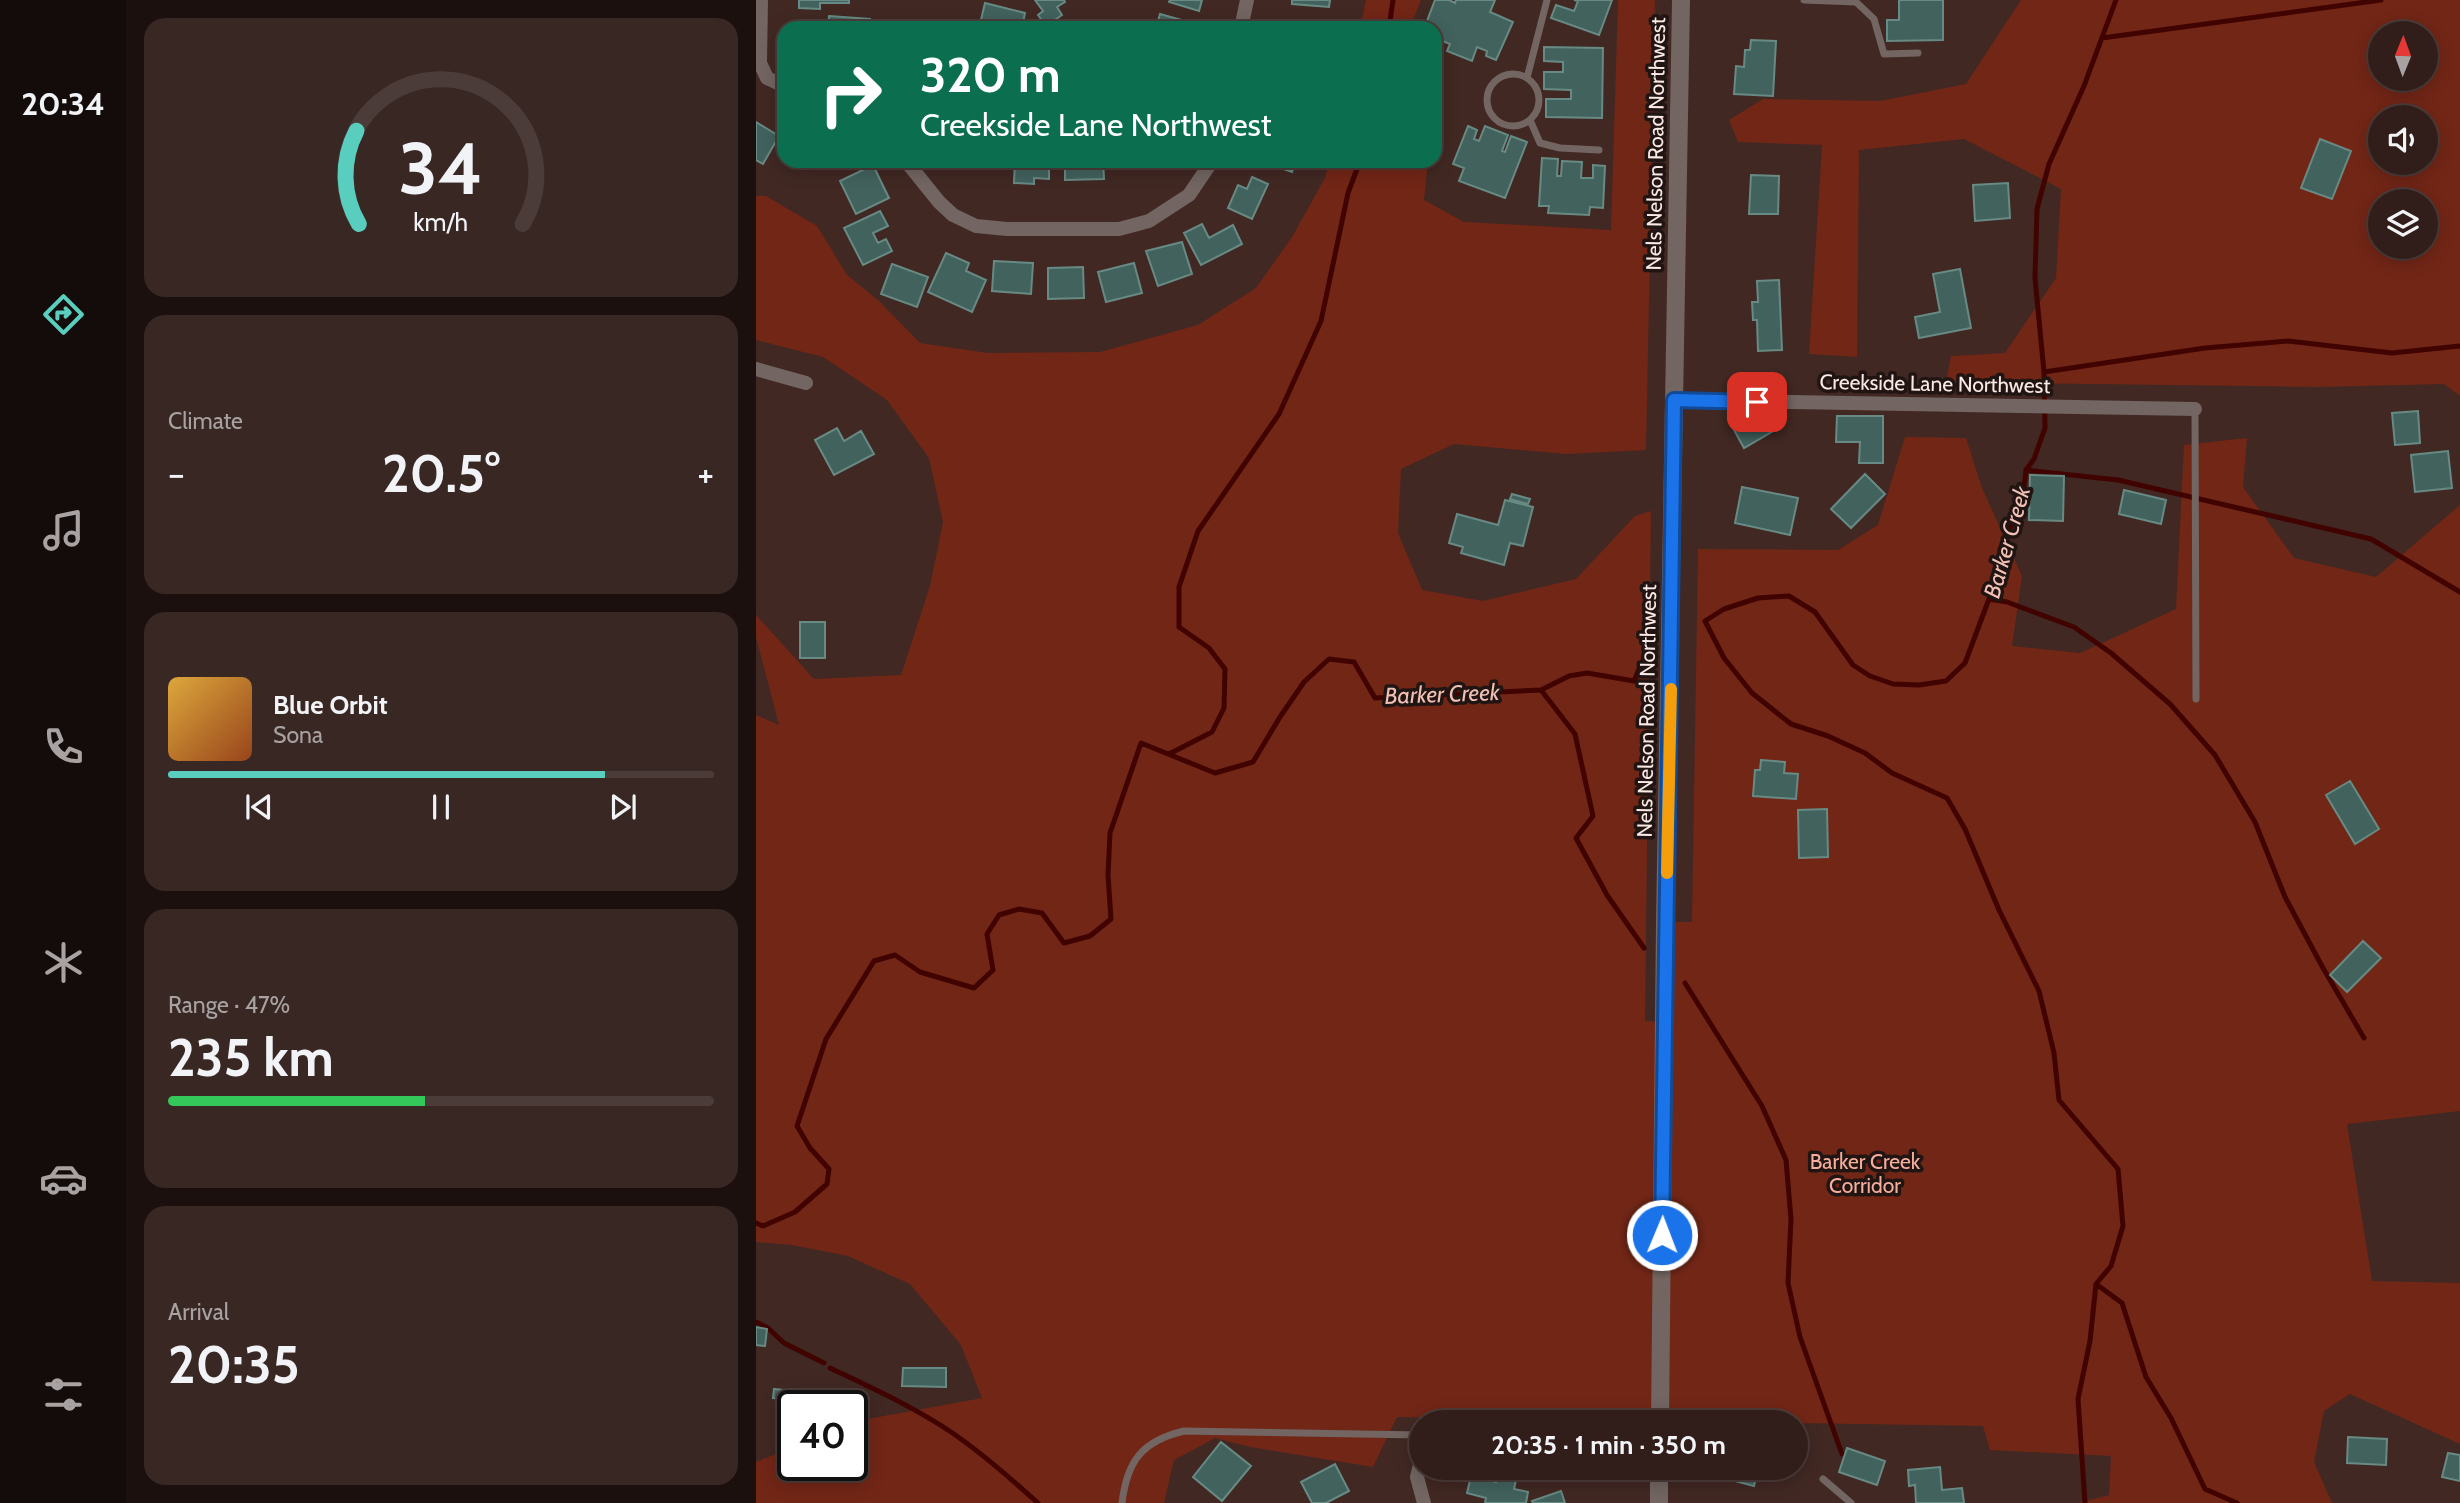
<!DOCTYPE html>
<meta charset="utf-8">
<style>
body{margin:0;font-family:Cabin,sans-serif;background:#392723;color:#f1f3f6;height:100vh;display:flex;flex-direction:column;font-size:26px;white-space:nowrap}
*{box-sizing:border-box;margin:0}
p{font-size:23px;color:#a8a2a2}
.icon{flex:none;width:38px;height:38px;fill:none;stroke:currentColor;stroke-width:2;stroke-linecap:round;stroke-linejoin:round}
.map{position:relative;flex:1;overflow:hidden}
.sheet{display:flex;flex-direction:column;gap:18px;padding:18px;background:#1b100e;width:630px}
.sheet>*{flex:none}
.guide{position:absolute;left:21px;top:21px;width:665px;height:147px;border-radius:21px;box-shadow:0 4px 18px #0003,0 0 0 2px #4c3c39;background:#0b6e4f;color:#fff;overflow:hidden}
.needle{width:46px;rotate:1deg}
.tools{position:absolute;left:1612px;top:21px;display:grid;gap:14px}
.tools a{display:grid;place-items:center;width:70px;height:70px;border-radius:50%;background:#311e1a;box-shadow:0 4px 18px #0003,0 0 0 2px #4c3c39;font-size:35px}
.speed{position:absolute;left:21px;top:1390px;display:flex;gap:14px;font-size:35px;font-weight:700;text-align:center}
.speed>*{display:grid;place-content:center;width:91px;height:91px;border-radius:50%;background:#311e1a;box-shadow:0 4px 18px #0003,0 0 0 2px #4c3c39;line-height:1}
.speed .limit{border:4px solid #111;border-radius:10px;background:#fff;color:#111}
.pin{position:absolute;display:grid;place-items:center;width:60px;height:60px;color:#fff;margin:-30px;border-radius:14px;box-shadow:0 4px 10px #0006}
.me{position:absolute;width:77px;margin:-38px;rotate:1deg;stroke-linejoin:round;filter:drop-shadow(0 0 5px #0008)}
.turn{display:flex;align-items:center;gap:24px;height:147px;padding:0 28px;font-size:32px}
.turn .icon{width:91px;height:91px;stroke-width:2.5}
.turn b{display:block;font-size:49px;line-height:60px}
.big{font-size:52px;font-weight:700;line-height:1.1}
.sheet .card{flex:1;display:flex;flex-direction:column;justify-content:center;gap:10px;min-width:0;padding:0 24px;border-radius:21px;background:#392723}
.sheet .dial{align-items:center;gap:0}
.dial svg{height:182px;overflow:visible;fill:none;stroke:#4c3c39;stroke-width:7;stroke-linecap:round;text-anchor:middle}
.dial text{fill:#f1f3f6;stroke:none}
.song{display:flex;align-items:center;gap:21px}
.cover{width:84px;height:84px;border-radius:10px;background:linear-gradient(135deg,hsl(40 70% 55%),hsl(20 70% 35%))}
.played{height:7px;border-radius:4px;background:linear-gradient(90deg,#59cebf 80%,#4c3c39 80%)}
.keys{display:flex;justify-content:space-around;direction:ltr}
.heat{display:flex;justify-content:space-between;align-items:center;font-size:38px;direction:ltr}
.charge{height:10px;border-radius:5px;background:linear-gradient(90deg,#34c759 47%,#4c3c39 0)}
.trip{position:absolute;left:653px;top:1410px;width:399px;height:70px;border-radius:35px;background:#311e1a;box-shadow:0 4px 18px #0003,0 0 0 2px #4c3c39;font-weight:700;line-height:70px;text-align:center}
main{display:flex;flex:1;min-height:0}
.dock{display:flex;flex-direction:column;width:126px;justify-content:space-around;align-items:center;background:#140c0a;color:#a8a2a2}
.dock .icon{width:49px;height:49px}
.dock .current{color:#59cebf}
.dock b{font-size:32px;color:#f1f3f6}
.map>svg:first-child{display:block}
.green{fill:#722616;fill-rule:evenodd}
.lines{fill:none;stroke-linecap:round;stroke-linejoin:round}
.stream{stroke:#410300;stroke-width:5}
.building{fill:#42625d;stroke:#688a84;stroke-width:2}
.service{stroke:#726562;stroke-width:7}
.minor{stroke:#726562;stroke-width:14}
.tertiary{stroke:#726562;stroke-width:18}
.route-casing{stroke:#114b97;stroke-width:18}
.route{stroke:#1a73e8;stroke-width:12}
.slow{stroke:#f59e0b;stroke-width:12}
.labels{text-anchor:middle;stroke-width:7;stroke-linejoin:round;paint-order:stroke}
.street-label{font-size:21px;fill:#fae9e5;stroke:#201512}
.park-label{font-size:21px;fill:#f5ad9c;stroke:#201512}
.water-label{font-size:23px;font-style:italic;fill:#f2c1b5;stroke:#201512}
</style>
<main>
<nav class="dock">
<b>20:34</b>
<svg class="icon current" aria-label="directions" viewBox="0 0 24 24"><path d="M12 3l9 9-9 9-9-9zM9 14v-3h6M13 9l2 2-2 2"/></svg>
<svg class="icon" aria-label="music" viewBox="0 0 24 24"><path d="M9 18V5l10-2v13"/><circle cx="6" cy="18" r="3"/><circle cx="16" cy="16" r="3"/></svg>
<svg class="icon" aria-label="phone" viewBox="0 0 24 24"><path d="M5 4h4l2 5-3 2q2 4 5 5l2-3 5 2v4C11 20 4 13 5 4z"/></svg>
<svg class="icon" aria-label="climate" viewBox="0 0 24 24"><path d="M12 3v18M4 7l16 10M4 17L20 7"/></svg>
<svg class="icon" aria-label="car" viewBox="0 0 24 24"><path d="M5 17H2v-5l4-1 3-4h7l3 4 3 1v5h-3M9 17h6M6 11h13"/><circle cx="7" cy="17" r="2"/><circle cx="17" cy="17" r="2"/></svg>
<svg class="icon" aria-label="filters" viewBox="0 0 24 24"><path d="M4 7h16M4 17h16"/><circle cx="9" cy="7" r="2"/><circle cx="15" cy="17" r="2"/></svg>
</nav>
<section class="sheet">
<div class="card dial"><svg viewBox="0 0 100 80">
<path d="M14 69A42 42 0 1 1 86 69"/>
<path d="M14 69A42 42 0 0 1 13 28" stroke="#59cebf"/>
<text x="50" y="56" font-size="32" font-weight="700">34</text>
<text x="50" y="72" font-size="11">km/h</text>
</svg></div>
<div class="card"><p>Climate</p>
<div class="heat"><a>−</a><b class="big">20.5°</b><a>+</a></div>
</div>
<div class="card">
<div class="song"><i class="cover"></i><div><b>Blue Orbit</b><p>Sona</p></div></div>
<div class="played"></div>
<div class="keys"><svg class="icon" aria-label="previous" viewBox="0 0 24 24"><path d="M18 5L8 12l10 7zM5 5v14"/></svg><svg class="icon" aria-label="pause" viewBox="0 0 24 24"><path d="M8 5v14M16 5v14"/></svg><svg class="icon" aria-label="next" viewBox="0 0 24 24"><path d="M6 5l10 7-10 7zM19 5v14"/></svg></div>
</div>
<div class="card"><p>Range · 47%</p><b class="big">235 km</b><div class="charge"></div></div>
<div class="card"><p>Arrival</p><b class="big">20:35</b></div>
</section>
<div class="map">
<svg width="1704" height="1503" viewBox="0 0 1704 1503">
<rect width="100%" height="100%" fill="#412823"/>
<!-- green -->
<path class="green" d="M610,0H665L656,23V28H604Z
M862,0H899L890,450L810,454L698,444L645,469L642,533L666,590L727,601L820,579L879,516L895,511L889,1021L909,1022V922H936L942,549L1082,550L1122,525L1149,437L1210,438L1226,488L1266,576L1256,646L1324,653L1420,609L1428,445L1491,438L1487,487L1538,558L1620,577L1704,505V1111L1591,1124L1616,1281L1704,1283V1444L1594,1394L1568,1411L1558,1462L1576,1503H1323L1353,1495L1355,1456L1234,1450L1227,1426L641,1417L617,1467L494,1447L459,1438L418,1460L408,1503H0V1462L37,1447V1465H96V1425L117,1418L226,1398L205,1345L154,1284L92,1256L36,1245L0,1242V715L23,725L0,637V615L58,679L145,675L174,586L187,522L173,458L131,400L67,357L0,340V196H10L61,226L91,275L123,301L164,343L232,353L344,352L442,325L500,288L536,237L569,178L573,161H672L668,200L708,222L855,230Z
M1265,0H1704V396L1688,384L1563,387L1190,382L1195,356L1249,353L1300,278L1305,189L1208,139L1103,150L1101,357L1053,354L1066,145L982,142L973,120L1007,99L1124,101L1210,84ZM1624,33H1670V79H1624ZM1624,117H1670V163H1624ZM1624,201H1670V247H1624Z"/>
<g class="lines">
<!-- stream -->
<path class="stream" d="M633,28L637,0
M1346,38L1625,0
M1288,372L1449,348L1532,341L1636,353L1704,346
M1270,470L1362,480L1615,539L1704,592
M1233,599L1251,602L1318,627L1355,653L1414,704L1459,755L1499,822L1529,897L1567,968L1608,1038
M785,690L819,734L837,816L820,838L851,895L888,948
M413,754L456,732L468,708L469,669L453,648L423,627V587L442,531L523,414L565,321L592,193L604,161
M929,983L1006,1106L1030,1160L1035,1219L1032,1283L1044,1337L1086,1454
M0,1223L7,1226L39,1212L71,1184L73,1169L54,1148L41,1126L70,1039L118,961L139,955L164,972L218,988L237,970L231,934L243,915L263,909L286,913L308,943L334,936L355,919L352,875L354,833L385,743L459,773L497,762L524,717L548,682L573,659L598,662L619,698L785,690L813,676L831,673L878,681L887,660
M1340,1284L1366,1303L1390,1377L1415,1418L1449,1489L1481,1503
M0,1322L12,1328L28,1343L68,1363
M74,1368C116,1388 160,1408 198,1434C228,1455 255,1479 282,1503
M1329,1503L1322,1399L1334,1341L1340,1284L1355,1266L1367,1226L1362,1169L1303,1100L1298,1053L1283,991L1243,910L1209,829L1191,798L1136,773L1109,753L1072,736L1035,724L996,693L968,658L949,621L968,609L1002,598L1033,596L1059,612L1097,665L1114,676L1137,684L1163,685L1190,681L1209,663L1233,599L1245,579L1244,549L1266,504L1270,470L1278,459L1289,428L1288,372L1279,278L1281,209L1293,164L1328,86L1360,0"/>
</g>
<!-- building -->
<path class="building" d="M43,0H93V3H64V9L43,8Z
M279,0H308L309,2L301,7L306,15L290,26L282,15L287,11Z
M414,0H446L443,11L413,2Z
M536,0H574L573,7L536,4Z
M679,0H693L699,3L700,0H739L734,12L757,22L740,60L730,56L731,51L721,47L716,61L691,51L694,44L679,38V28H674L676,23L671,21Z
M818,0H856L843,35L795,18L800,5L818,11L822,1Z
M1143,0H1187V40L1131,41V20H1143Z
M229,3L269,13L266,28H223Z
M404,14L440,24L439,28H400Z
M73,16L114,19L113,28H72Z
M544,20L563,23L562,28H543Z
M995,40L1020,41L1017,96L978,94L980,66L988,67L989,50H994Z
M788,47L847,48L846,118L790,117V99H815V90L788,89V72H807V62L788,61Z
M0,122L23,136L7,164L0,160Z
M712,126L721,130L718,139L723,141L729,126L752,135L746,151L749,152L755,136L771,142L749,198L703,181L708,168L697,164Z
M1564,139L1595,151L1576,199L1545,188Z
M786,158L802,159L801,176H805L806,161L826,162L825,178H837V165L849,166L847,208L834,207L833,215L792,213L793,206H783Z
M259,161H293V179L278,178V184L258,183Z
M309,161H347L348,179L309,180Z
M504,161H539L536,172Z
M117,165L133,198L100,214L84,181Z
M995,175L1023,176L1022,214H993Z
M496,177L512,184L496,219L472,208L482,185L491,189Z
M1252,183L1254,218L1219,221L1217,185Z
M124,211L132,226L117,233L122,243L130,239L136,251L107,265L88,228Z
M446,224L453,238L477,225L486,244L445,265L428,233Z
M426,242L436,274L402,286L390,251Z
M190,253L213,263L210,271L230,280L216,312L172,292Z
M238,261L277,263L275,294L236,291Z
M378,263L386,293L350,302L342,272Z
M136,264L172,277L161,307L125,294Z
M327,267L328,298L292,299V268Z
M1204,269L1215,328L1163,338L1159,317L1184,312L1177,274Z
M1023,280L1026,350L1002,351L1001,320H997L996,302H1002L1001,281Z
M1011,404L1024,427L988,448L972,419L995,405L998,412Z
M1662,411L1664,443L1639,445L1636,413Z
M1081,416H1127V463H1103L1104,442H1080Z
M81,428L88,441L105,431L118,454L78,475L59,440Z
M1692,451L1696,488L1659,492L1655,455Z
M1109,474L1129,494L1095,528L1075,509Z
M1274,475L1308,476L1307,521L1273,520Z
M986,487L1042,498L1034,535L979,523Z
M1368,490L1410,500L1405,524L1363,514Z
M756,494L774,499L772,504L754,499Z
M749,500L777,507L767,546L754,543L748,565L705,553L707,547L693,543L701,514L742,525Z
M44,622H69V658H44Z
M1005,760L1029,762L1028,773L1042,774L1040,799L997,796L999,770H1004Z
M1594,781L1623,829L1599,844L1570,795Z
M1071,809L1072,857L1043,858L1042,810Z
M1607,941L1625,958L1591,992L1574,975Z
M0,1327L11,1329L9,1346L0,1345Z
M147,1368H190V1387L146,1386Z
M18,1389L28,1390L27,1399L17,1398Z
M1592,1437L1631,1439L1630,1465L1591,1463Z
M465,1442L495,1466L466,1501L437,1477Z
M1091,1448L1129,1461L1121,1485L1083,1472Z
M1692,1453L1704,1455V1481L1686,1477Z
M579,1464L593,1491L570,1503H556L545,1482Z
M1184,1467L1186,1490L1206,1488L1208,1503H1160L1159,1485L1153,1486L1152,1470Z
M971,1468H1019L1018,1473L1002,1469L998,1486L968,1478Z
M743,1472L761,1476L758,1489L772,1492L770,1503H729L730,1498L711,1493L715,1476L740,1482Z
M805,1491L809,1503H777L776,1501Z"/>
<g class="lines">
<!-- service -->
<path class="service" d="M1048,0L1100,2L1118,19L1128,54L1162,53
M731 100a26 26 0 1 1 52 0a26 26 0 1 1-52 0Z
M771,78L791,0
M774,120L784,143L804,148L843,150
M1439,409L1440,699
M1067,1479L1095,1503
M366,1503C371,1461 386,1441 428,1431L665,1435"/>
<!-- minor -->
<path class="minor" d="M5,0L4,63L11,78L28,86
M485,28L491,0
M150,161L183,202L197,215L220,226L251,229H363L393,221L433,195L456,161
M0,369L50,383
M918,400L1439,409
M665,1460L661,1477L668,1503"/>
<!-- tertiary -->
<path class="tertiary" d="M904,1423L909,922L925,0
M903,1503V1468"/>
</g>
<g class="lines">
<!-- route casing -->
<g class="route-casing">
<path id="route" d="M906,1235L918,400L1001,402"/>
</g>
<!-- route -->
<use href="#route" class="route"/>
<!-- slow -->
<path class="slow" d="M911,873L915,689"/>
</g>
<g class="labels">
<!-- street labels -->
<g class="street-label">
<text transform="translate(900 144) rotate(-89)" y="7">Nels Nelson Road Northwest</text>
<text transform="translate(1179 384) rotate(1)" y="7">Creekside Lane Northwest</text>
<text transform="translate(891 711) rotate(-89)" y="7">Nels Nelson Road Northwest</text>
</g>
<!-- park labels -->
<g class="park-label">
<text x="1109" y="1169">Barker Creek<tspan x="1109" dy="24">Corridor</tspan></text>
</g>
<!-- water labels -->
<g class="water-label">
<text transform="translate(1251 542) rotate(-74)" y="8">Barker Creek</text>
<text transform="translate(686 694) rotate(-2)" y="8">Barker Creek</text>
</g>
</g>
</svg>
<div class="tools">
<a><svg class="needle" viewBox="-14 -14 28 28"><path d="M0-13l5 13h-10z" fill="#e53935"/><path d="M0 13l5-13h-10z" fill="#a8a2a2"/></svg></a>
<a><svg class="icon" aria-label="sound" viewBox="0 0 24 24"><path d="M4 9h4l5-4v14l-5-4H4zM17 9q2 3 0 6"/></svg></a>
<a><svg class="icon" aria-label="layers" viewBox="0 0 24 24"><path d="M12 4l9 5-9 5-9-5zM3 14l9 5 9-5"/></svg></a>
</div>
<div class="speed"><div class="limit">40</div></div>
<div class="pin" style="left:1001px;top:402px;background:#d93025"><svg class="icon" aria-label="arrive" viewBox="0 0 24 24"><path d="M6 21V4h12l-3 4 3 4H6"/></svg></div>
<svg class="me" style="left:906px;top:1235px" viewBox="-20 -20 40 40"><circle r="17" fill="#1a73e8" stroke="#fff" stroke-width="3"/><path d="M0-11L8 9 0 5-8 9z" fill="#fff"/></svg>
<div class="trip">20:35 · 1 min · 350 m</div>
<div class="guide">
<div class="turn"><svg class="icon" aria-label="right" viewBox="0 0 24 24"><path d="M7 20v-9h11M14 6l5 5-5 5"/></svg><div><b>320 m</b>Creekside Lane Northwest</div></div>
</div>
</div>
</main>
